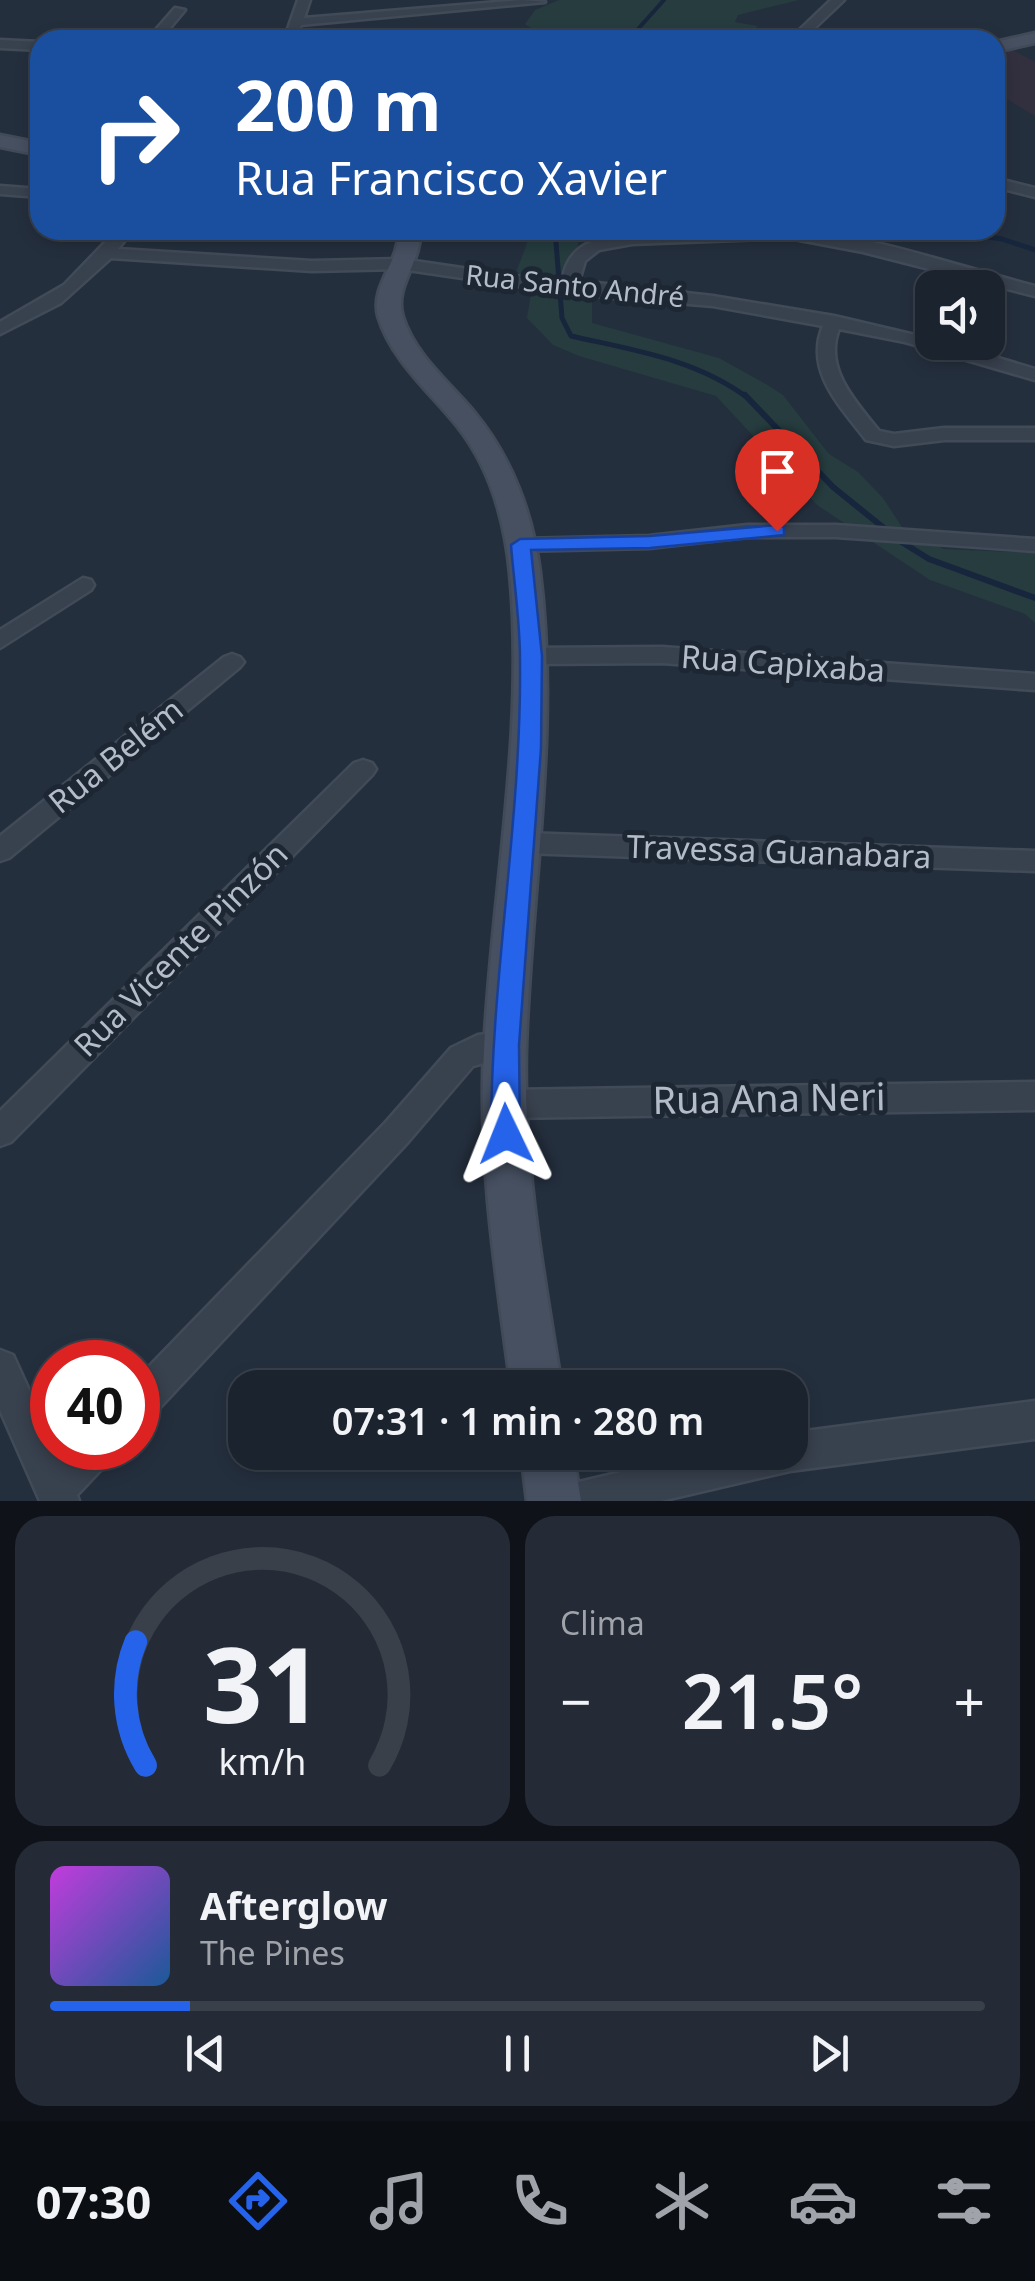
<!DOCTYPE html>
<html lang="pt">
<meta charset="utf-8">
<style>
body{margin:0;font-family:"Noto Sans",sans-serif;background:#242b36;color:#f1f3f6;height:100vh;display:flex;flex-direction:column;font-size:38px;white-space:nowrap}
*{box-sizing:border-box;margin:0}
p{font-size:32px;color:#a0a4aa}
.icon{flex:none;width:55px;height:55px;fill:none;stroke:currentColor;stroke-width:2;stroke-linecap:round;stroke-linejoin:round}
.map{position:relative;height:1501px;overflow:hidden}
.side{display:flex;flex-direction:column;gap:15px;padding:15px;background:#0f1319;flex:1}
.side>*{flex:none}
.hud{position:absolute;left:30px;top:30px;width:975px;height:210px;border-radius:30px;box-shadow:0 5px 15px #0003,0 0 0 2px #39404a;background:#1a4fa0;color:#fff;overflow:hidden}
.buttons{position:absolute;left:915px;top:270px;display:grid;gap:20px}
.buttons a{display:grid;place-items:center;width:90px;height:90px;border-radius:20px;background:#1b232e;box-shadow:0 5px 15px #0003,0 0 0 2px #39404a;font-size:50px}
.speed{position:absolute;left:30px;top:1340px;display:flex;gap:20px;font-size:50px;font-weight:700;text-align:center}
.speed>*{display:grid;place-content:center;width:130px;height:130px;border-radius:50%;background:#1b232e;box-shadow:0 5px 15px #0003,0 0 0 2px #39404a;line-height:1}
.speed .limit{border:15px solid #d22;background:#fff;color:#111}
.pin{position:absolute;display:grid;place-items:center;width:85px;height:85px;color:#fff;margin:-102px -42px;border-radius:50% 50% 50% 0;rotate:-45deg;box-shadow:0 0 10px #0007}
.pin .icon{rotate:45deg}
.me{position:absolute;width:110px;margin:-55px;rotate:358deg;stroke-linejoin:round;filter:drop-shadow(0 0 8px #0008)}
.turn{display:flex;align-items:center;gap:35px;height:210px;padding:0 40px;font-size:45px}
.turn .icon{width:130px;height:130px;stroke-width:2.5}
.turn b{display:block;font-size:70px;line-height:85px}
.big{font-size:75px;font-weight:600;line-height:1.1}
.side .tile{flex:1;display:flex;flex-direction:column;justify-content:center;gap:15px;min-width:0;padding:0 35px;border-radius:30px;background:#242b36}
.side .dial{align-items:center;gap:0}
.dial svg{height:260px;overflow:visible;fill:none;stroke:#39404a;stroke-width:7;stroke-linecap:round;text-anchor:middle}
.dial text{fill:#f1f3f6;stroke:none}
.song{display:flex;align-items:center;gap:30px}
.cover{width:120px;height:120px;border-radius:15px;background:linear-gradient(135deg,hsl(290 70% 55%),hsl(210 70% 35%))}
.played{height:10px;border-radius:5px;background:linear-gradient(90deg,#2563eb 15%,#39404a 15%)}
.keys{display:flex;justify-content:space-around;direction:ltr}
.heat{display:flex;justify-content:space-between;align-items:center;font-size:55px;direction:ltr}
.side .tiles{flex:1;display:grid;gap:15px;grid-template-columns:1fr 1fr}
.tile:last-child{grid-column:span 2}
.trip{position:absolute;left:228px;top:1370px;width:580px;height:100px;border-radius:30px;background:#1b232e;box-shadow:0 5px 15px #0003,0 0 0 2px #39404a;font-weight:600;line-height:100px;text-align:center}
.dock{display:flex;height:160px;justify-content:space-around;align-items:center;background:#0b0e12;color:#a0a4aa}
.dock .icon{width:70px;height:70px}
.dock .on{color:#2563eb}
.dock b{font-size:45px;color:#f1f3f6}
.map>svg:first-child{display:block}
.medical{fill:#32303f}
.green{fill:#263c3f}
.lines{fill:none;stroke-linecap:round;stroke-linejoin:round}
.stream-far2{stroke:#17263c;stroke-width:4}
.stream-far1{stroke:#17263c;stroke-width:5}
.stream{stroke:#17263c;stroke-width:6}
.street-casing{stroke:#414a57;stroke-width:5}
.secondary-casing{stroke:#414a57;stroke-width:5}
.street{fill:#38414e;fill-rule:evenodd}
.secondary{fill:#465061;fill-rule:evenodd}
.route{fill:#2563eb;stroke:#184099;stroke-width:2.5}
.labels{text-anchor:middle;stroke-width:10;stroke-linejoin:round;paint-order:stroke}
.far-street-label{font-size:28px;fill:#b4bcc9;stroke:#1d2633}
.street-label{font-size:32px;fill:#b4bcc9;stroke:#1d2633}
.near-street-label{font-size:38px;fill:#b4bcc9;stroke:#1d2633}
</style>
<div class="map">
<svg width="1035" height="1501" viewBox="0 0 1035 1501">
<rect width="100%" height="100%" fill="#242f3e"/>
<!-- medical -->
<path class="medical" d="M1011,49L1035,62V116L995,92V52Z"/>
<!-- green -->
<path class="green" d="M559,0H799L738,15L735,22L757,26L754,37L716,33L708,40H566L567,33L536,32L525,24L535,10Z
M532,230H580L575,265L577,277L592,295V323L719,358L766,384L783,395L829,454L858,472L883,498L902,527L944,549L1035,553V623L1025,614L930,580L817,505L716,396L579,356L553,345L527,318C534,276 532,301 517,270Z"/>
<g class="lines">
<!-- stream-far2 -->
<path class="stream-far2" d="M646,40L638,29L664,0"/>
<!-- stream-far1 -->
<path class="stream-far1" d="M555,230L562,318L571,336C633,350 696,359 748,398
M946,230L1002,239L1035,250"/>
<!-- stream -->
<path class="stream" d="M745,395L833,487L900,541L929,559L1035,598"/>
<!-- street casing -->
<g class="street-casing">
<path id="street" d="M298,0H310L304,18L522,0L545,2L301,25L296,40H284Z
M831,0H844L802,40H789Z
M175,8L185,10L160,40H147Z
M0,40L40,42V50L0,48Z
M995,178L1035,188V197L995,187Z
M0,186L40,189V197L0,194Z
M117,230H133L118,249L312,261L401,259L563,283C563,267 571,253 585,245C620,225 762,225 805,230C882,239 960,267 1035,286V296L863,252L789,238L632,244L599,250L585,261L579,281L713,296L834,316L932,339V342H945L1035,369V380L905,342L839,329C823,369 857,403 879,431L894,434L944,428H1035V440H944L894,446L866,440C841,407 804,371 823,326L713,306L579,295L401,269L312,271L111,258L61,303L0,334V322L64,285Z
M747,525H836L1035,539V551L836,537H747L649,548L520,551L509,545L520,539L649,536Z
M83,578L91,580L94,585L91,590L0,648V630Z
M662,647L1035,674V690L662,663L531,664L519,656L531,648Z
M232,654L240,657L244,662L240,667L9,858L0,861V836L224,657Z
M363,760L372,763L376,769L372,775L11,1142L0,1146V1111L354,763Z
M524,833L1035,851V871L524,853L515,850L511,843L515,836Z
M505,1032L516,1036L520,1045L516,1054L473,1066L408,1142L151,1417L138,1422V1378L386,1122L451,1048L478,1035Z
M1035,1082V1110L503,1118L492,1114L487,1104L492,1094L503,1090Z
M0,1350L13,1355L60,1458L70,1448H115L109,1461L77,1495L79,1501H40L0,1410Z
M1035,1401V1439L790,1471L661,1501H560L565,1487L579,1482L705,1452H790V1433Z"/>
</g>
<!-- secondary casing -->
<g class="secondary-casing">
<path id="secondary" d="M1035,33V43L995,52V42Z
M0,135L40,143V155L0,147Z
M398,230H420C423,261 393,286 403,317C415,355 450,383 475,413C512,458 533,515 540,572C560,731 531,890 526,1049C523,1163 544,1276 562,1388H511C496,1275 478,1162 484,1049C492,890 525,733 510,574C505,522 490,467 457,426C430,392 391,360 378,316C370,285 401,261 398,230Z
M521,1452H573L581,1501H527Z"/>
</g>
<!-- street -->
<use href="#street" class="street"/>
<!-- secondary -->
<use href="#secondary" class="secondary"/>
</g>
<!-- route -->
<path class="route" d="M777,525L784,527V535L650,548L531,550L542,656L541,748L519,1045L520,1134L516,1143L506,1147L495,1143L491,1134C491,975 522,818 520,659C520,621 514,583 511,545L520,539L650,536Z"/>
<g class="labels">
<!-- far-street labels -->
<g class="far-street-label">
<text transform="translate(575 286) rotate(6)" y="10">Rua Santo André</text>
</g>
<!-- street labels -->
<g class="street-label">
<text transform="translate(783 664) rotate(4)" y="11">Rua Capixaba</text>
<text transform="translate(116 756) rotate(-39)" y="11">Rua Belém</text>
<text transform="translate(779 852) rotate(2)" y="11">Travessa Guanabara</text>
<text transform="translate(181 950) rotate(-45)" y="11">Rua Vicente Pinzón</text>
</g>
<!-- near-street labels -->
<g class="near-street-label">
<text transform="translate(769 1099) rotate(-1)" y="13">Rua Ana Neri</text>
</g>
</g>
</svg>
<div class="buttons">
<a><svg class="icon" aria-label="sound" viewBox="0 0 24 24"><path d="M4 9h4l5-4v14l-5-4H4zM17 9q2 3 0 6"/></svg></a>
</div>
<div class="speed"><div class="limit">40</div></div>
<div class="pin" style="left:777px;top:531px;background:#d93025"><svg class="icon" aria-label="arrive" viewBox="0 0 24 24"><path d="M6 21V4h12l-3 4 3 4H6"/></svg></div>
<svg class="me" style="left:506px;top:1134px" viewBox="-20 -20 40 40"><path d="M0-17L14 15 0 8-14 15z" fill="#2563eb" stroke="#fff" stroke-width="4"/></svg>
<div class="trip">07:31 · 1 min · 280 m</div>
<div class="hud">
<div class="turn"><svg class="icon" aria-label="right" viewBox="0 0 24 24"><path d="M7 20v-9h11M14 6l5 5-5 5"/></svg><div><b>200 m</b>Rua Francisco Xavier</div></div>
</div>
</div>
<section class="side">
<div class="tiles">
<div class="tile dial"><svg viewBox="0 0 100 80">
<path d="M14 69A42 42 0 1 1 86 69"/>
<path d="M14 69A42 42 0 0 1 11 31" stroke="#2563eb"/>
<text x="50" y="56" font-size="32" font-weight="700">31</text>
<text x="50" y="72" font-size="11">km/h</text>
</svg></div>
<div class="tile"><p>Clima</p>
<div class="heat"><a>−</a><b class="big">21.5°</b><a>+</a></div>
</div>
<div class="tile">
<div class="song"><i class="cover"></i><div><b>Afterglow</b><p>The Pines</p></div></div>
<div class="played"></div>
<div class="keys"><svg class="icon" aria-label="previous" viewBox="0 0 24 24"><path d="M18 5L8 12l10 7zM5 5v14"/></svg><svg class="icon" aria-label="pause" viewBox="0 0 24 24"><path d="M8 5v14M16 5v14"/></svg><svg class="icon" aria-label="next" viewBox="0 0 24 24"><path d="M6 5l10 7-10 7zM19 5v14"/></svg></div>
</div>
</div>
</section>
<nav class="dock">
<b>07:30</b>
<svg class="icon on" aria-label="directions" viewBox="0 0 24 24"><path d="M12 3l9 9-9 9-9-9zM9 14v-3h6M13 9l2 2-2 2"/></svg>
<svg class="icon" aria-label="music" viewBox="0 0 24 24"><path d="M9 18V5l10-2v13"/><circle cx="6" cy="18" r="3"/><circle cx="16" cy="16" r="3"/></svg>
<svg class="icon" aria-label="phone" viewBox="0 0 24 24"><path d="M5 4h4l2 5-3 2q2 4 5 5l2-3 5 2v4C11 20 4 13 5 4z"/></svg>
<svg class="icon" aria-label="climate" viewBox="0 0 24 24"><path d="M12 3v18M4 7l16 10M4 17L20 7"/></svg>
<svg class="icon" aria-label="car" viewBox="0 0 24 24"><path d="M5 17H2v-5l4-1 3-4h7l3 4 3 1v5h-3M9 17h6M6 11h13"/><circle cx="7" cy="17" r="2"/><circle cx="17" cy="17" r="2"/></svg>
<svg class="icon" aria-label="filters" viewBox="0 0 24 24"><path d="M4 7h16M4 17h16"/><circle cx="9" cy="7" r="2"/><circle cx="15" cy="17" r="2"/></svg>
</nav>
